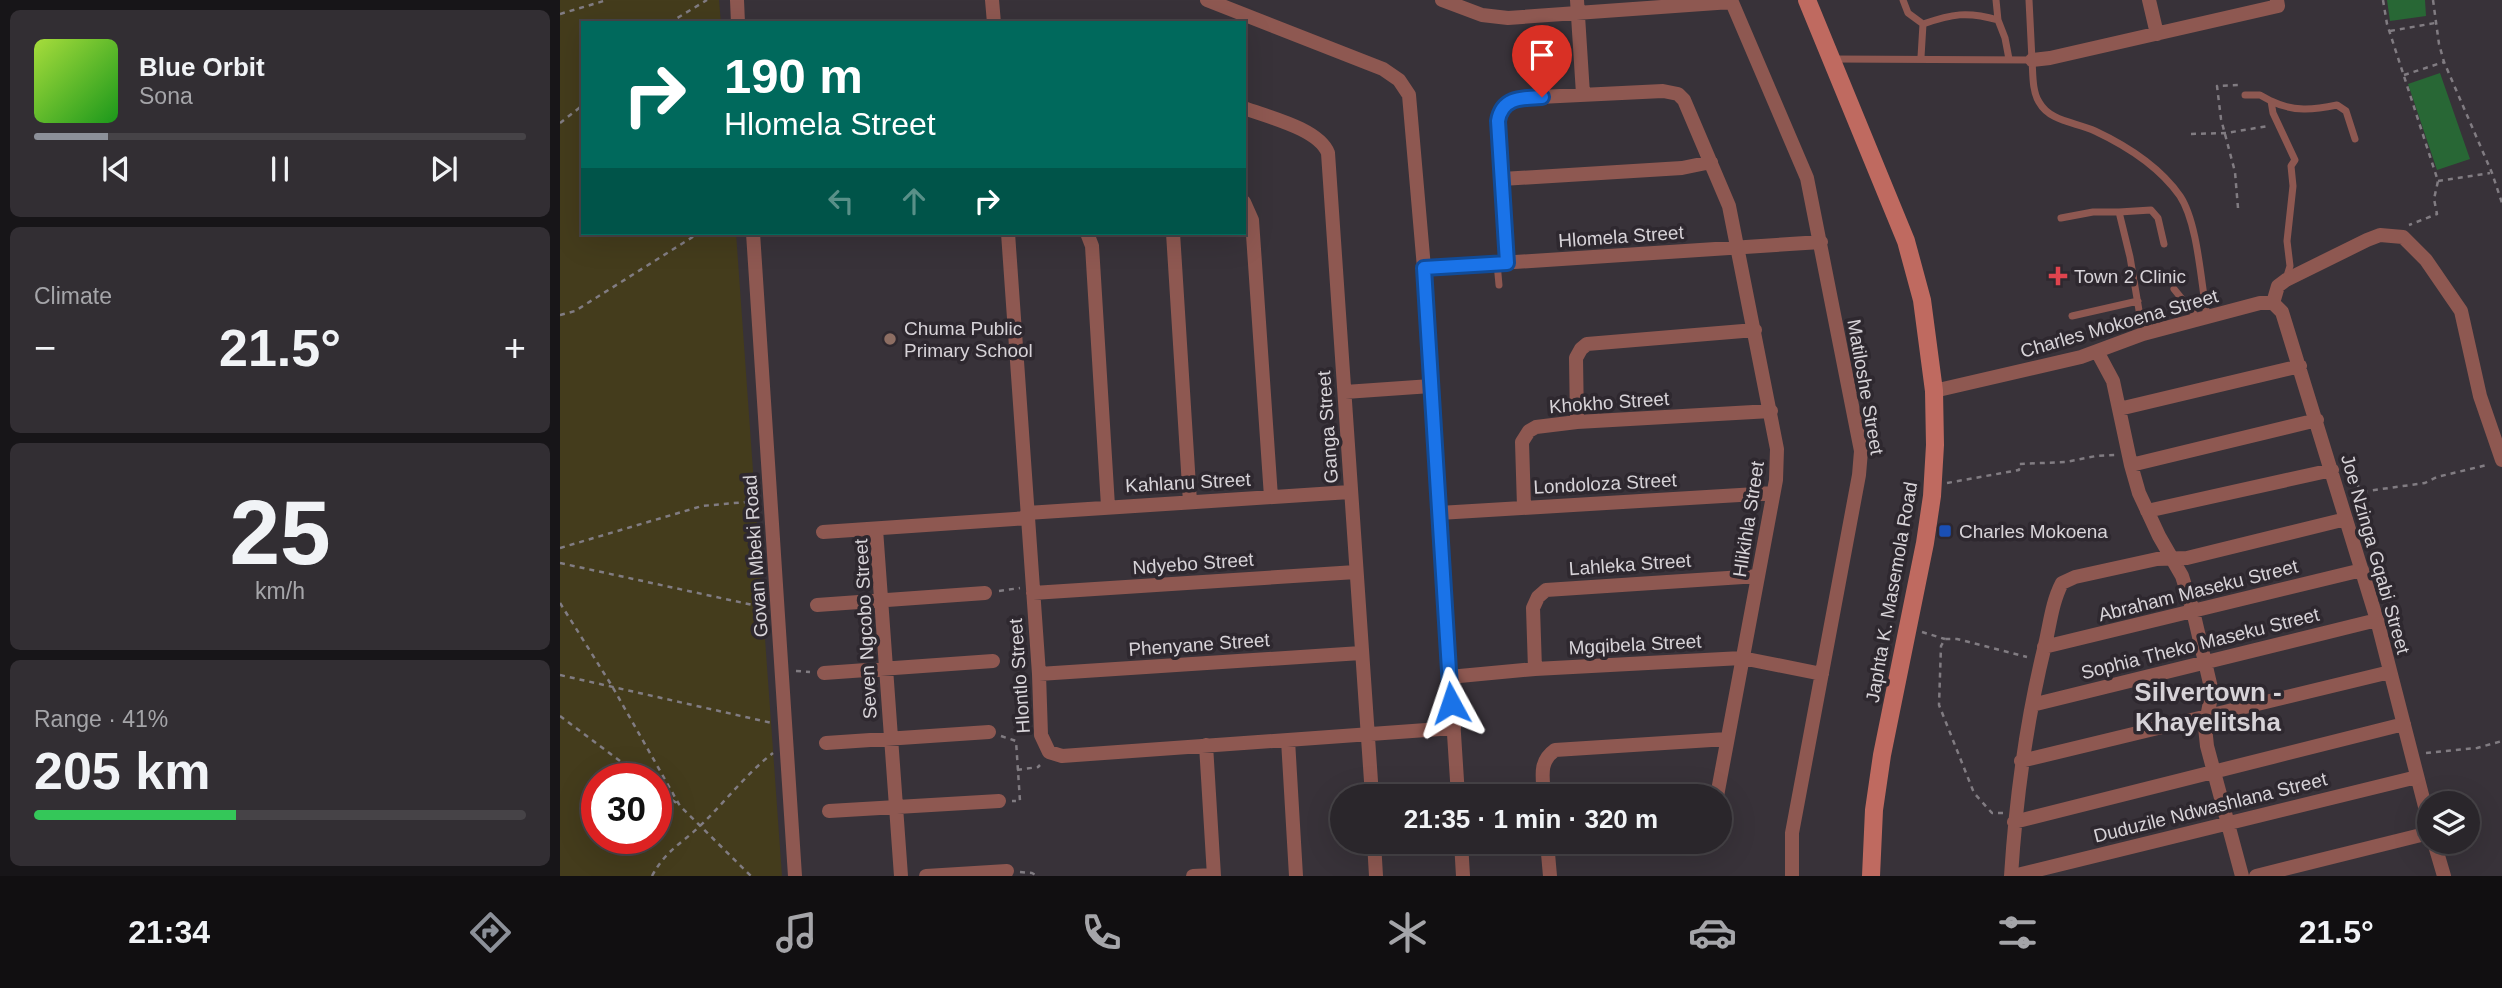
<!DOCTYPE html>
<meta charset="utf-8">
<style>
body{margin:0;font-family:Arial,sans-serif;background:#322e33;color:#f1f3f6;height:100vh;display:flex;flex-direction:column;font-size:26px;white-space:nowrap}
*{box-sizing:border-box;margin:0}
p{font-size:23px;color:#a5a5a9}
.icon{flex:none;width:38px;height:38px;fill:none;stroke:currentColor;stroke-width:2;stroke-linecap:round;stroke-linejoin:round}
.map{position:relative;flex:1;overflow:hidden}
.side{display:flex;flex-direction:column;gap:10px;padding:10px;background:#171518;width:560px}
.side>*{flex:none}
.top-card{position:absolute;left:21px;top:21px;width:665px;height:214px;border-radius:0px;box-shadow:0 7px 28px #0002,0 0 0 2px #464347;background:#00695c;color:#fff;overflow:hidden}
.tools{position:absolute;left:1857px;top:791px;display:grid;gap:14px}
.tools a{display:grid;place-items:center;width:63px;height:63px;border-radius:50%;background:#2a262b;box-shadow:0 7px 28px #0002,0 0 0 2px #464347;font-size:35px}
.speed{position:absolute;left:21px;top:763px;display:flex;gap:14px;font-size:35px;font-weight:700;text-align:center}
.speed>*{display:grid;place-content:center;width:91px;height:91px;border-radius:50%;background:#2a262b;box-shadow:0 7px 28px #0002,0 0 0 2px #464347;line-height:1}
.speed .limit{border:10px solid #d22;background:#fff;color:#111}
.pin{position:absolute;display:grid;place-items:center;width:60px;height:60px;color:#fff;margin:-72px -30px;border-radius:50% 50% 50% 0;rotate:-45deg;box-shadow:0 0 7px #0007}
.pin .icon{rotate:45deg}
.me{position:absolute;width:77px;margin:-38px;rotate:355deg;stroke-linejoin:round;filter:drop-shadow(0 0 5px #0008)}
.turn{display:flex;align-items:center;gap:24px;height:147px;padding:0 28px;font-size:32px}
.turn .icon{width:91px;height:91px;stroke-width:2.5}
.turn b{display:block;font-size:49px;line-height:60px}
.lanes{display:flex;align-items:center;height:66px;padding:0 28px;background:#0003;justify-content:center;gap:35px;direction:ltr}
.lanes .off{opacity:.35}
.big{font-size:52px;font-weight:700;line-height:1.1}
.side .widget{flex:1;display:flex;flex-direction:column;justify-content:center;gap:10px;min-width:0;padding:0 24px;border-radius:10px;background:#322e33}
.side .dial{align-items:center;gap:0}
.dial b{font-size:91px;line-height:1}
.song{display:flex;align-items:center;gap:21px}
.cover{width:84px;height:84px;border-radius:10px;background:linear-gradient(135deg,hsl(80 70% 55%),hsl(120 70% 35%))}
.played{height:7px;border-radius:4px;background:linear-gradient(90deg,#8c9099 15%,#464347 15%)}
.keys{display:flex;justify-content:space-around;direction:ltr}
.heat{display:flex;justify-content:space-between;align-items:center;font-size:38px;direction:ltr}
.charge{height:10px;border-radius:5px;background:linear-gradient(90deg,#34c759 41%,#464347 0)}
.trip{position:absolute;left:770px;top:784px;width:402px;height:70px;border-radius:35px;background:#2a262b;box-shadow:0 7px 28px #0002,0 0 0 2px #464347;font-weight:700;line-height:70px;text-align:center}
.menu{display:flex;height:112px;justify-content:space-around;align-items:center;background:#110f11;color:#a5a5a9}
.menu .icon{width:49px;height:49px}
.menu .selected{color:#8c9099}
.menu b{font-size:32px;color:#f1f3f6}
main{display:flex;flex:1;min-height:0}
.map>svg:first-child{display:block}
.green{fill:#286735}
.sand{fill:#443c1c;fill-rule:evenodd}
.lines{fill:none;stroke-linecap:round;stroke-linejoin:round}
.path{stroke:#817c82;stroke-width:2.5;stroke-dasharray:5 5;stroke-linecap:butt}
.service{stroke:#8e5851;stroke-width:7}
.minor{stroke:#8e5851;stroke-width:14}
.secondary{stroke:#bf6a60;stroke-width:18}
.route-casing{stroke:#114b97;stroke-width:18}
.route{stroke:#1a73e8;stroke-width:12}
.health-dot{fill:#e0444e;stroke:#2e282f;stroke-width:2.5}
.education-dot{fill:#8d6e63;stroke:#2e282f;stroke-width:2.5}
.transit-dot{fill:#1a4fb4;stroke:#2e282f;stroke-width:2.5}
.labels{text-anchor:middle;stroke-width:7;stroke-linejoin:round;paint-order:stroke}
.street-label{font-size:19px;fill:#d7d3d8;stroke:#2e282f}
.poi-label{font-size:19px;fill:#d7d3d8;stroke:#2e282f;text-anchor:start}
.district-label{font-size:26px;font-weight:bold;fill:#d7d3d8;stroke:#2e282f}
</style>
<main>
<section class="side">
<div class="widget">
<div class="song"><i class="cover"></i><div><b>Blue Orbit</b><p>Sona</p></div></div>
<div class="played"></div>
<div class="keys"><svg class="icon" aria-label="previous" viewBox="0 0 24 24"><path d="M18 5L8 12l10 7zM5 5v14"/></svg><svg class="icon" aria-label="pause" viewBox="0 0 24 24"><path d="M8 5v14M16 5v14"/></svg><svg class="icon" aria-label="next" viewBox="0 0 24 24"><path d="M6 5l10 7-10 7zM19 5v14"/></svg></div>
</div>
<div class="widget"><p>Climate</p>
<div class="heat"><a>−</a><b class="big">21.5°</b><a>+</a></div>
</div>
<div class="widget dial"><b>25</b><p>km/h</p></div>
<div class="widget"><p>Range · 41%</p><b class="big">205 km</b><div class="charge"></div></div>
</section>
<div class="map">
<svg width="1942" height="876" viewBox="0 0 1942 876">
<rect width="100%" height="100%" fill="#383239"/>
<!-- green -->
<path class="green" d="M1827,0H1865L1866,16L1830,21Z
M1880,73L1910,159L1877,170L1848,84Z"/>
<!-- sand -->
<path class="sand" d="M0,0H159L161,23H23V233H176L222,876H0ZM37,779H96V838H37Z"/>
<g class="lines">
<!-- path -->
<path class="path" d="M1823,0L1827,24L1878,181L1874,199L1877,214L1849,225
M1873,0L1879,44L1884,62L1932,173L1942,203
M0,14L47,0
M109,23L147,0
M1830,31L1875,23
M1844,75L1884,62
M0,123L23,105
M1631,134L1666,133L1708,126
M1878,181L1930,173
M1678,208L1675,172L1661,119L1657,86L1680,85
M0,315L15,311L139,233
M1787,474L1794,473L1800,492L1865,483L1877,477L1927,465
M1387,483L1459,470V464L1506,462L1536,456L1555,455
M0,548L142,506L197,501
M0,563L202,607
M439,591L460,588
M0,603L52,686L120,806L191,876
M1362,632L1385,639
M236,671L250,672
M0,675L212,723
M0,716L84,779
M441,736L456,741L460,801H452
M1866,753L1917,748L1942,741
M457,770L478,767L480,765
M96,788L119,805
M1443,813H1432L1414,793L1379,705L1381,646L1385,639H1397L1467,657
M460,872L472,873L477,876
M92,876C106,850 120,845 140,826C165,802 186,774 213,753"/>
<!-- service -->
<path class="service" d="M1343,0L1348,13L1363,24
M1436,0L1438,20
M1361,57L1363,24C1392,14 1407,11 1438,20L1445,38L1449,59
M1274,59L1472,60L1469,0
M1472,60C1473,73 1472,91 1479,102C1490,122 1516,122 1535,131C1567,146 1599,166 1620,196C1638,223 1641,284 1647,316
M1685,95H1700L1711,101L1713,113L1735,160L1731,166L1733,186L1727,241L1730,266L1726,279
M1711,101C1734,112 1753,110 1777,105L1786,111L1795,139
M1559,212L1591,210L1598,218L1604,244
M1501,218L1533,212H1559L1570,257L1583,334
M937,263L939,285
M1614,289L1638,319
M1512,316L1578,301"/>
<!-- minor -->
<path class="minor" d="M177,0L178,23
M432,0L434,23
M647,0L823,69L839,80L849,95L864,268L898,796
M882,0L922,15L948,18L1171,2
M1017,0L1023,94
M1171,0L1247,178L1301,451L1299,475L1232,833V876
M1589,0L1597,34
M1472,60L1490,58L1718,6L1717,0
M684,108C708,117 759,129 768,153L812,796
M942,179L1122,168L1151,162
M684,202L692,220L711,497
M193,233L235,876
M448,233L479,674L481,735L489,752L502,756L894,728
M527,233L532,246L548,506
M613,233L630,502
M948,263L938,121C941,107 947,100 961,98L1103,91L1118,94L1124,100L1169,206L1217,449L1216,480L1157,796
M864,268L1261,242
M1713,303L1722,312L1817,620L1869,822
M1713,303L1718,286L1726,280L1807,240L1820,235L1843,237L1866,260L1901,311L1920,396L1942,460
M1538,353L1553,381L1571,465L1579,493L1599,536L1622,576L1633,611L1652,692L1645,727L1647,746L1682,876
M1374,391L1521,357L1583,334L1700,303H1713
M785,392L871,386
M1559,409L1740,366
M1017,422L1016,358L1021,349L1027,344L1195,330
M1571,465L1757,420
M964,507L962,442L969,431L976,427L1017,422L1211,411
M1587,511L1772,470
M467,513L790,492
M879,513L1213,493
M316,529L341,876
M263,532L468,518
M473,593L796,572
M257,605L425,593
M1484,647L1802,570
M975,669L973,608L978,597L986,590L1198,576
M264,673L433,661
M479,674L801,653
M889,677L975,669L1182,658L1262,674
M1472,705L1817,620
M728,740L736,876
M266,743L429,732
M646,745L654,876
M1461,761L1830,672
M984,796C983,778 978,762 995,750L1167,739
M269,811L439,801
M1454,822L1844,724
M814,842L816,876
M901,842L903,876
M987,842L990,876
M1874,842L1884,876
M366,876L447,871
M633,876L654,875
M1451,876C1456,798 1466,722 1485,645C1490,624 1492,602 1502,583L1515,577L1597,559L1627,558L1786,519
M1453,876L1857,777
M1696,876L1869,833"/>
<!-- secondary -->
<path class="secondary" d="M1247,0L1346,241L1362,300L1374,391L1375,445L1372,496L1365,543L1322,755L1314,810L1311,876"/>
</g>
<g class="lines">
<!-- route casing -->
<g class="route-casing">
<path id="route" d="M891,703L864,268L947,263L938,121C942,97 962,98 982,97"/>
</g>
<!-- route -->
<use href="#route" class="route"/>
</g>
<!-- markers -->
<path class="health-dot" d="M1494.5 265.5h7v7h7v7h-7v7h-7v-7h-7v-7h7z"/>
<circle class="education-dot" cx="330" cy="339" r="7"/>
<rect class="transit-dot" x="1378" y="524" width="14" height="14" rx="3.5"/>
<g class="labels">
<!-- street labels -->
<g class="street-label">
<text transform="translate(1061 236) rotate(-4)" y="7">Hlomela Street</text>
<text transform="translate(1559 323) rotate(-16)" y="7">Charles Mokoena Street</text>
<text transform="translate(1306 387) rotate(80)" y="7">Matiloshe Street</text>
<text transform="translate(1049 402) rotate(-4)" y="7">Khokho Street</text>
<text transform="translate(767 427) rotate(-94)" y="7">Ganga Street</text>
<text transform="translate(628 482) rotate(-3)" y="7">Kahlanu Street</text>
<text transform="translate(1045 483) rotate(-3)" y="7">Londoloza Street</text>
<text transform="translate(1188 519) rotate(-81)" y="7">Hlikihla Street</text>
<text transform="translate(1816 554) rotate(74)" y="7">Joe Nzinga Gqabi Street</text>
<text transform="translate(195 556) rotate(-94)" y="7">Govan Mbeki Road</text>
<text transform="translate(633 563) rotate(-4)" y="7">Ndyebo Street</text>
<text transform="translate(1070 564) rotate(-4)" y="7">Lahleka Street</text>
<text transform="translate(1638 590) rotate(-14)" y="7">Abraham Maseku Street</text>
<text transform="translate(1331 592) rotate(-80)" y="7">Japhta K. Masemola Road</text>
<text transform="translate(305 629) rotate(-93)" y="7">Seven Ngcobo Street</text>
<text transform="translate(1640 643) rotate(-14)" y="7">Sophia Theko Maseku Street</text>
<text transform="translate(639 644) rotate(-4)" y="7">Phenyane Street</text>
<text transform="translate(1075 644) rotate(-3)" y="7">Mgqibela Street</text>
<text transform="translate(459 676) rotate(-94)" y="7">Hlontlo Street</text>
<text transform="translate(1650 807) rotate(-14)" y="7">Duduzile Ndwashlana Street</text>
</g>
<!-- poi labels -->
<g class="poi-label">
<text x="1514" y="283">Town 2 Clinic</text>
<text x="344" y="335">Chuma Public<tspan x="344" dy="22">Primary School</tspan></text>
<text x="1399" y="538">Charles Mokoena</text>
</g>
<!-- district labels -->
<g class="district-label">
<text x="1648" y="701">Silvertown -<tspan x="1648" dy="30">Khayelitsha</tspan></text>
</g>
</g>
</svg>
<div class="tools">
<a><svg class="icon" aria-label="layers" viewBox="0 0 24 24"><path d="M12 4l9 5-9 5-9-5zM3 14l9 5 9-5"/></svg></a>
</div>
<div class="speed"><div class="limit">30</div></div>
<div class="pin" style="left:982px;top:97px;background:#d93025"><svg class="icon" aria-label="arrive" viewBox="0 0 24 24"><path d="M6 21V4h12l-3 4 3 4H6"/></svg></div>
<svg class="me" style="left:891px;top:703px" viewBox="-20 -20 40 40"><path d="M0-17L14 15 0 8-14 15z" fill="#1a73e8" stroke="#fff" stroke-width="4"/></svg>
<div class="trip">21:35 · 1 min · 320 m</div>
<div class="top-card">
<div class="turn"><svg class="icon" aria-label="right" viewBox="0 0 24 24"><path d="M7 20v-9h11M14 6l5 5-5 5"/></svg><div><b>190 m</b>Hlomela Street</div></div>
<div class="lanes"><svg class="icon off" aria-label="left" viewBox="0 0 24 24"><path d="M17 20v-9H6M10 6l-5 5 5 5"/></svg><svg class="icon off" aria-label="ahead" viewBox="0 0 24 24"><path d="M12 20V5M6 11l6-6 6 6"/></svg><svg class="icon" aria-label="right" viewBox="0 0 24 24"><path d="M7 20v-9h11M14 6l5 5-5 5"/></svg></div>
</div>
</div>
</main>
<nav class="menu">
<b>21:34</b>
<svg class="icon selected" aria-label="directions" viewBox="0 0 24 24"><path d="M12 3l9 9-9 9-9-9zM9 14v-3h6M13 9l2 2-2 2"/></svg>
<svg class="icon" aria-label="music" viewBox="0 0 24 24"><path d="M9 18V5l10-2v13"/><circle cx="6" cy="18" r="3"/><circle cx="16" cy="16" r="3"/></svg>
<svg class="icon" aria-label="phone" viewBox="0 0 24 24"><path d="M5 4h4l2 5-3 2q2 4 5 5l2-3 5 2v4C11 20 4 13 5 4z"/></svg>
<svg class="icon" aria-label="climate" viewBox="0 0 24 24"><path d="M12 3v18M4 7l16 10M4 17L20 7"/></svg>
<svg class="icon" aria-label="car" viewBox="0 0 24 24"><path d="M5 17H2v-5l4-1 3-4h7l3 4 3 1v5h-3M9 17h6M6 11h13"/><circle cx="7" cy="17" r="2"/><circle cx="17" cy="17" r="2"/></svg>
<svg class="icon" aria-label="filters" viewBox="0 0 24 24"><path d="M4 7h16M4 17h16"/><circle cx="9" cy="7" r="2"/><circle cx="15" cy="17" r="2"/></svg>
<b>21.5°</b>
</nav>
